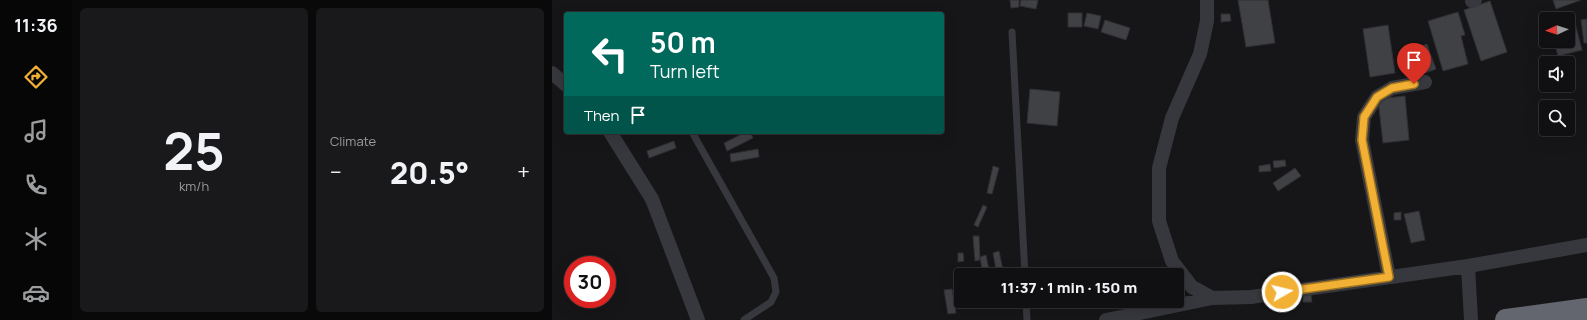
<!DOCTYPE html>
<meta charset="utf-8">
<style>
body{margin:0;font-family:Manrope,sans-serif;background:#19191b;color:#f1f3f6;height:100vh;display:flex;flex-direction:column;font-size:15px;white-space:nowrap}
*{box-sizing:border-box;margin:0}
p{font-size:13px;color:#9c9d9f}
.icon{flex:none;width:22px;height:22px;fill:none;stroke:currentColor;stroke-width:2;stroke-linecap:round;stroke-linejoin:round}
.map{position:relative;flex:1;overflow:hidden}
.side{display:flex;flex-direction:column;gap:8px;padding:8px;background:#09090a;width:480px}
.side>*{flex:none}
.top-card{position:absolute;left:12px;top:12px;width:380px;height:122px;border-radius:4px;box-shadow:0 4px 16px #0002,0 0 0 1px #303032;background:#00695c;color:#fff;overflow:hidden}
.needle{width:26px;rotate:267deg}
.tools{position:absolute;left:987px;top:12px;display:grid;gap:8px}
.tools a{display:grid;place-items:center;width:36px;height:36px;border-radius:4px;background:#101012;box-shadow:0 4px 16px #0002,0 0 0 1px #303032;font-size:20px}
.speed{position:absolute;left:12px;top:256px;display:flex;gap:8px;font-size:20px;font-weight:700;text-align:center}
.speed>*{display:grid;place-content:center;width:52px;height:52px;border-radius:50%;background:#101012;box-shadow:0 4px 16px #0002,0 0 0 1px #303032;line-height:1}
.speed .limit{border:6px solid #d22;background:#fff;color:#111}
.pin{position:absolute;display:grid;place-items:center;width:34px;height:34px;color:#fff;margin:-41px -17px;border-radius:50% 50% 50% 0;rotate:-45deg;box-shadow:0 0 4px #0007}
.pin .icon{rotate:45deg}
.me{position:absolute;width:44px;margin:-22px;rotate:82deg;stroke-linejoin:round;filter:drop-shadow(0 0 3px #0008)}
.turn{display:flex;align-items:center;gap:14px;height:84px;padding:0 20px;font-size:18px}
.turn .icon{width:52px;height:52px;stroke-width:2.5}
.turn b{display:block;font-size:28px;line-height:34px}
.then{display:flex;align-items:center;height:38px;padding:0 20px;background:#0003;gap:8px;font-size:15px}
.big{font-size:30px;font-weight:800;line-height:1.1}
.side .tile{flex:1;display:flex;flex-direction:column;justify-content:center;gap:6px;min-width:0;padding:0 14px;border-radius:6px;background:#19191b}
.side .dial{align-items:center;gap:0}
.dial b{font-size:52px;line-height:1}
.heat{display:flex;justify-content:space-between;align-items:center;font-size:22px;direction:ltr}
.side .tiles{flex:1;display:grid;gap:8px;grid-template-columns:repeat(2,1fr)}
.trip{position:absolute;left:402px;top:268px;width:230px;height:40px;border-radius:4px;background:#101012;box-shadow:0 4px 16px #0002,0 0 0 1px #303032;font-weight:800;line-height:40px;text-align:center}
main{display:flex;flex:1;min-height:0}
.tab-bar{display:flex;flex-direction:column;width:72px;justify-content:space-around;align-items:center;background:#060607;color:#9c9d9f}
.tab-bar .icon{width:28px;height:28px}
.tab-bar .current{color:#f2b134}
.tab-bar b{font-size:18px;color:#f1f3f6}
.map>svg:first-child{display:block}
.building{fill:#404145;stroke:#303034}
.lines{fill:none;stroke-linecap:round;stroke-linejoin:round}
.service{stroke:#37383d;stroke-width:7}
.minor{stroke:#37383d;stroke-width:14}
.motorway{stroke:#63666e;stroke-width:22}
.route-casing{stroke:#9d7322;stroke-width:10}
.route{stroke:#f2b134;stroke-width:7}
</style>
<main>
<nav class="tab-bar">
<b>11:36</b>
<svg class="icon current" aria-label="directions" viewBox="0 0 24 24"><path d="M12 3l9 9-9 9-9-9zM9 14v-3h6M13 9l2 2-2 2"/></svg>
<svg class="icon" aria-label="music" viewBox="0 0 24 24"><path d="M9 18V5l10-2v13"/><circle cx="6" cy="18" r="3"/><circle cx="16" cy="16" r="3"/></svg>
<svg class="icon" aria-label="phone" viewBox="0 0 24 24"><path d="M5 4h4l2 5-3 2q2 4 5 5l2-3 5 2v4C11 20 4 13 5 4z"/></svg>
<svg class="icon" aria-label="climate" viewBox="0 0 24 24"><path d="M12 3v18M4 7l16 10M4 17L20 7"/></svg>
<svg class="icon" aria-label="car" viewBox="0 0 24 24"><path d="M5 17H2v-5l4-1 3-4h7l3 4 3 1v5h-3M9 17h6M6 11h13"/><circle cx="7" cy="17" r="2"/><circle cx="17" cy="17" r="2"/></svg>
</nav>
<section class="side">
<div class="tiles">
<div class="tile dial"><b>25</b><p>km/h</p></div>
<div class="tile"><p>Climate</p>
<div class="heat"><a>−</a><b class="big">20.5°</b><a>+</a></div>
</div>
</div>
</section>
<div class="map">
<svg width="1035" height="320" viewBox="0 0 1035 320">
<rect width="100%" height="100%" fill="#161618"/>
<!-- building -->
<path class="building" d="M458,0H467V7L459,8Z
M469,0H486L484,9L468,6Z
M686,0H716L723,43L694,47Z
M1001,0H1029L1004,9Z
M938,1L955,52L929,61L912,10Z
M906,12L913,35L909,36L916,64L891,71L876,21Z
M516,13H530V27H516Z
M535,13L549,16L546,29L532,26Z
M669,14H678L679,21L669,22Z
M1035,19V43H1032L1029,20Z
M553,20L578,28L574,40L549,32Z
M1023,23L1030,50L1006,56L1002,41H1016V25Z
M836,25L843,73L818,77L811,29Z
M875,44L884,69L862,77L853,52Z
M478,89L508,92L505,126L475,123Z
M853,96L857,140L831,143L826,99Z
M194,132H198L201,138L175,151L172,143Z
M122,141L124,148L97,158L95,151Z
M206,149L207,157L179,162L178,154Z
M733,160L734,166L722,168L721,161Z
M718,164L719,171L707,172V166Z
M441,166L447,168L440,194L435,193Z
M743,168L749,176L726,191L721,183Z
M431,205L435,207L426,227L422,225Z
M867,211L873,240L859,243L852,214Z
M849,212V220H842V213Z
M421,236H427L428,260L423,261Z
M447,251L452,275H445L441,253Z
M406,253H411L412,261L406,262Z
M434,255L438,275H431L428,257Z
M400,289L404,313L396,314L392,290Z
M751,295H759L760,302H751Z"/>
<g class="lines">
<!-- service -->
<path class="service" d="M460,32L473,275
M140,132L222,278L224,292L219,302L192,320
M474,301L475,320"/>
<!-- minor -->
<path class="minor" d="M655,0V21L648,54L620,118L607,168V221L620,261L640,287L660,298
M920,1L923,0
M0,73L14,85
M58,132L100,199L146,320
M916,266L919,320
M837,277L810,140L812,117L825,97L840,88L873,82
M554,320L660,298L699,297L916,266L1035,245"/>
<!-- motorway -->
<path class="motorway" d="M954,320L1035,309"/>
</g>
<g class="lines">
<!-- route casing -->
<g class="route-casing">
<path id="route" d="M730,292L837,277L810,140L812,117L825,97L840,88L862,84"/>
</g>
<!-- route -->
<use href="#route" class="route"/>
</g>
</svg>
<div class="tools">
<a><svg class="needle" viewBox="-14 -14 28 28"><path d="M0-13l5 13h-10z" fill="#e53935"/><path d="M0 13l5-13h-10z" fill="#9c9d9f"/></svg></a>
<a><svg class="icon" aria-label="sound" viewBox="0 0 24 24"><path d="M4 9h4l5-4v14l-5-4H4zM17 9q2 3 0 6"/></svg></a>
<a><svg class="icon" aria-label="search" viewBox="0 0 24 24"><circle cx="10" cy="10" r="6"/><path d="M15 15l6 6"/></svg></a>
</div>
<div class="speed"><div class="limit">30</div></div>
<div class="pin" style="left:862px;top:84px;background:#d93025"><svg class="icon" aria-label="arrive" viewBox="0 0 24 24"><path d="M6 21V4h12l-3 4 3 4H6"/></svg></div>
<svg class="me" style="left:730px;top:292px" viewBox="-20 -20 40 40"><circle r="17" fill="#f2b134" stroke="#fff" stroke-width="3"/><path d="M0-11L8 9 0 5-8 9z" fill="#fff"/></svg>
<div class="trip">11:37 · 1 min · 150 m</div>
<div class="top-card">
<div class="turn"><svg class="icon" aria-label="left" viewBox="0 0 24 24"><path d="M17 20v-9H6M10 6l-5 5 5 5"/></svg><div><b>50 m</b>Turn left</div></div>
<div class="then">Then<svg class="icon" aria-label="arrive" viewBox="0 0 24 24"><path d="M6 21V4h12l-3 4 3 4H6"/></svg></div>
</div>
</div>
</main>
